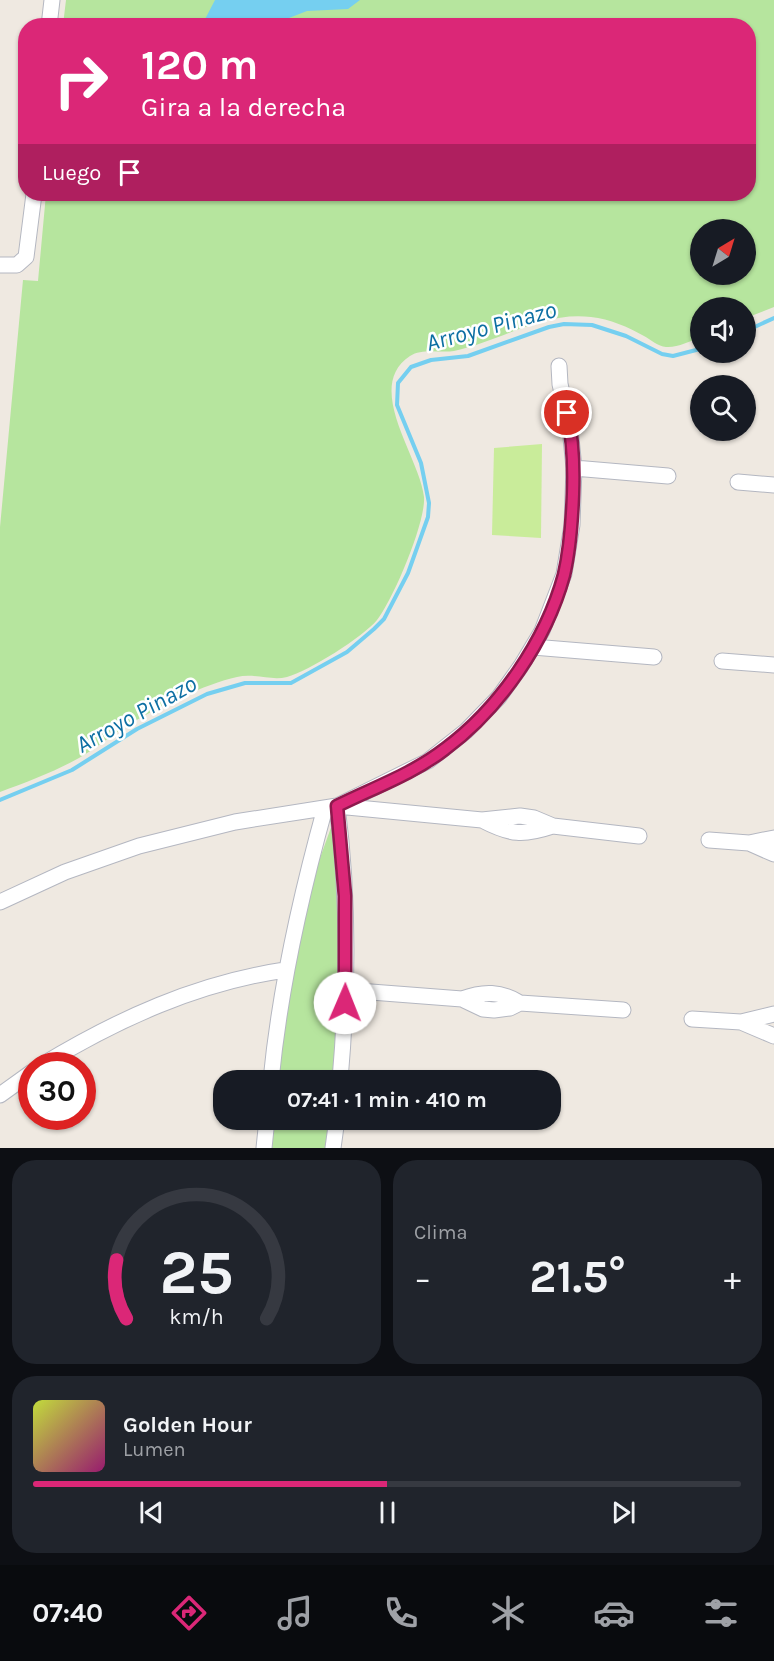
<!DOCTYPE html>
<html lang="es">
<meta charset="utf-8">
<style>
body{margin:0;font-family:Karla,sans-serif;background:#20242c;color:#f1f3f6;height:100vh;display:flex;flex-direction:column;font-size:22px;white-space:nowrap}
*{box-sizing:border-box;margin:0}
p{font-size:20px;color:#9ea1a6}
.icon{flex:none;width:33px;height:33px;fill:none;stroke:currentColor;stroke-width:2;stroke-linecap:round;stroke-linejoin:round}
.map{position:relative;height:1148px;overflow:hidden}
.sheet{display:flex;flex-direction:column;gap:12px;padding:12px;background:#0d0f14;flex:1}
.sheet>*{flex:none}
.top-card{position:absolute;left:18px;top:18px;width:738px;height:183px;border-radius:24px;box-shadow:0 2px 4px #0004;background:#db2777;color:#fff;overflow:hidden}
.needle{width:39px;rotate:38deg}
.buttons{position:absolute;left:690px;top:219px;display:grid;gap:12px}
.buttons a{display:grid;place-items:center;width:66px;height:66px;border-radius:50%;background:#171b24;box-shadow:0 2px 4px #0004;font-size:30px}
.speed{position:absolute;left:18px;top:1052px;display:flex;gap:12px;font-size:30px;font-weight:700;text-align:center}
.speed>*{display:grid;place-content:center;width:78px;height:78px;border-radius:50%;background:#171b24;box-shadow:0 2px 4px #0004;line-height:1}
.speed .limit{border:9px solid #d22;background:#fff;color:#111}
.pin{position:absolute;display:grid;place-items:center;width:51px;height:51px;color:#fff;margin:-26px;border:3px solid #fff;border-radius:50%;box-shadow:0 2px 6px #0007}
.me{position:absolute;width:66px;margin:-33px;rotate:1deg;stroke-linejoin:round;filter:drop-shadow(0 0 4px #0008)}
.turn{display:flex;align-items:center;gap:21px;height:126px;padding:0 24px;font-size:27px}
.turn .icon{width:78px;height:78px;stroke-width:2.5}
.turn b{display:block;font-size:42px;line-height:51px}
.then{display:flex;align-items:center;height:57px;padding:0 24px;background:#0003;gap:12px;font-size:22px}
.big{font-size:45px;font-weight:700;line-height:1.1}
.sheet .card{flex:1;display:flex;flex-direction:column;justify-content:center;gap:9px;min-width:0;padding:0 21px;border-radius:24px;background:#20242c}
.sheet .dial{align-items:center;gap:0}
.dial svg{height:156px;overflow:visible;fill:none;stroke:#363941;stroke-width:7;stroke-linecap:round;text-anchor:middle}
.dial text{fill:#f1f3f6;stroke:none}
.song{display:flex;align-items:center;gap:18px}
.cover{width:72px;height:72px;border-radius:9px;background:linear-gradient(135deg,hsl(70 70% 55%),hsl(320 70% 35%))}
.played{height:6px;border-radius:3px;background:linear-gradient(90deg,#db2777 50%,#363941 50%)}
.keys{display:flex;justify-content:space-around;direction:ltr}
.heat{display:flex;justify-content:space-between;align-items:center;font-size:33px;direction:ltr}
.sheet .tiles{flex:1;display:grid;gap:12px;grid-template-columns:1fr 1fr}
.card:last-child{grid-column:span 2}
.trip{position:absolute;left:213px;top:1070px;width:348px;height:60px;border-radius:24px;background:#171b24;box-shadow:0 2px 4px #0004;font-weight:700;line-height:60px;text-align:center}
.tab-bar{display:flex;height:96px;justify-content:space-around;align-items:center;background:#090b0e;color:#9ea1a6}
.tab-bar .icon{width:42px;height:42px}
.tab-bar .selected{color:#db2777}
.tab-bar b{font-size:27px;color:#f1f3f6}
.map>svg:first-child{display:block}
.green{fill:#b6e59e;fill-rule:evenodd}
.pitch{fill:#c9ec9a}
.water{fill:#75cff0}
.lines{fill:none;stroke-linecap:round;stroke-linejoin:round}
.stream{stroke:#75cff0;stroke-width:4}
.minor-casing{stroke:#b4b7c1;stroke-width:17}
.minor{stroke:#fff;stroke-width:15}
.route-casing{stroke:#8e194d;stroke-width:15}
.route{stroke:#db2777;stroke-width:10}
.labels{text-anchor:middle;stroke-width:5;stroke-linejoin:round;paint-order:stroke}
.water-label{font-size:24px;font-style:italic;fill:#0d6fa3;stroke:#fff}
</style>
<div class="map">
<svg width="774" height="1148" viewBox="0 0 774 1148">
<rect width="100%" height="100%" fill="#efe9e1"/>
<!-- green -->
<path class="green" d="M66,0H774V307L746,318V308H700V338C690,341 677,348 666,347C658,346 651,340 644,336C628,327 610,319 591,317C543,311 501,341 454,351C440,353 422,348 410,356C363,387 420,457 424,497C426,522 393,600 377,620C363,637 309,671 287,677C271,681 254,673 237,677C205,684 158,707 130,724C112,734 97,748 79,758C54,772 27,782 0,792V527L23,280L38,281L46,194H748V26L63,25ZM700,230H746V274H700Z
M333,822L337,869L340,986L334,1080H276L288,984L316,869Z
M273,1119H331L327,1148H272Z"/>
<!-- pitch -->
<path class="pitch" d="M542,444L541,538L492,535L494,448Z"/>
<!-- water -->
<path class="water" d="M215,0H360L348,9L307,11L271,25H202Z"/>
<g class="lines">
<!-- stream -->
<path class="stream" d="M746,331L774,318
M0,800L72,770L137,729L207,694L245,683H291L347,652L374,629L384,619L408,573L428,517L429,503L421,463L397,405L398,383L411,367L431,360L468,356L549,327L564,324L592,325L626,336L662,354L673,356L700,349"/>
<!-- minor casing -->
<g class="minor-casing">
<path id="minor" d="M49,26L52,0
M0,265H17L26,257L34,194
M574,468L668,476
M738,482L774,485
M533,647L654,657
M722,661L774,665
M553,826C523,836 511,835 482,820L520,816L534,818L553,826L639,836
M709,840L749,843L774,838
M749,843L774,854
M0,902L65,872L139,846L235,822L337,806L428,761L466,731L499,697L521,666L542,631L564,574L572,525L574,468L570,428L560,384L559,366
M345,990L462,999L483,1009L494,1010L510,1008L520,1003C501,991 483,991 462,999
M520,1003L623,1010
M692,1019L741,1022L774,1014
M741,1022L774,1036
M42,1065C118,1019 197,983 285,970
M271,1080C280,987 300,898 325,808
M340,1080C348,989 349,897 337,806L482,820
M0,1095L32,1072
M264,1148L267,1119
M333,1148L337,1119"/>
</g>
<!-- minor -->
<use href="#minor" class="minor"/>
</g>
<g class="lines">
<!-- route casing -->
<g class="route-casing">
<path id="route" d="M345,1003V896L337,806C373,788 413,774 445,749C500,708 546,641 564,575C570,549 572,521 573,494C574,467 573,439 567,413"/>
</g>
<!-- route -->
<use href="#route" class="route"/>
</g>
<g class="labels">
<!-- water labels -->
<g class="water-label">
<text transform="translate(491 326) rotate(-15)" y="8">Arroyo Pinazo</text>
<text transform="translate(136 714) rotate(-29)" y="8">Arroyo Pinazo</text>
</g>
</g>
</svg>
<div class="buttons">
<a><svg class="needle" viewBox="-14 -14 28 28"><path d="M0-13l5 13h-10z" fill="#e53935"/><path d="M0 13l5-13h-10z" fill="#9ea1a6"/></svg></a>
<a><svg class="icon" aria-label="sound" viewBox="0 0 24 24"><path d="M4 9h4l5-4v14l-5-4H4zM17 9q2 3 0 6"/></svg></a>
<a><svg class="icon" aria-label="search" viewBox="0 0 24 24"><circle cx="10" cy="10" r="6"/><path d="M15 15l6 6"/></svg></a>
</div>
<div class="speed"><div class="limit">30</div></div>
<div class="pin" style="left:567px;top:413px;background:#d93025"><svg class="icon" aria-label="arrive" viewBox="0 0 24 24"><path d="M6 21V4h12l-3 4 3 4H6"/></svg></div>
<svg class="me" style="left:345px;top:1003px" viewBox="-20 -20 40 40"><circle r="19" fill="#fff"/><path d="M0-13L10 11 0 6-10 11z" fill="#db2777"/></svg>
<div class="trip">07:41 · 1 min · 410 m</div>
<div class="top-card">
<div class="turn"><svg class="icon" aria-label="right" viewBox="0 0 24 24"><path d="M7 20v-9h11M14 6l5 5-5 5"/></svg><div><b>120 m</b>Gira a la derecha</div></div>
<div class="then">Luego<svg class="icon" aria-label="arrive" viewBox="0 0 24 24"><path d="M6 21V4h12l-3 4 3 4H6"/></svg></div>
</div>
</div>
<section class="sheet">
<div class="tiles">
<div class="card dial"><svg viewBox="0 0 100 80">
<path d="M14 69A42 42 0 1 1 86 69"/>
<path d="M14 69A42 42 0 0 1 9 39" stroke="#db2777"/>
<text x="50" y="56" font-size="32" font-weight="700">25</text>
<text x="50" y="72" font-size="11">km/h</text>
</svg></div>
<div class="card"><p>Clima</p>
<div class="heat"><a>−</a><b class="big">21.5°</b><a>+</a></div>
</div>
<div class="card">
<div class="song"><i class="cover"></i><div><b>Golden Hour</b><p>Lumen</p></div></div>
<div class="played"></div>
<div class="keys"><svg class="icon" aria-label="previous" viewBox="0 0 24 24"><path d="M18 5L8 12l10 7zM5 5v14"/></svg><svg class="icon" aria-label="pause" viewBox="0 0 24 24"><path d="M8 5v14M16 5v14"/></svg><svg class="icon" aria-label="next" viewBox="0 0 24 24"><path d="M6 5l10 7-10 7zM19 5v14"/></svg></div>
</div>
</div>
</section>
<nav class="tab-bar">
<b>07:40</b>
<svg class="icon selected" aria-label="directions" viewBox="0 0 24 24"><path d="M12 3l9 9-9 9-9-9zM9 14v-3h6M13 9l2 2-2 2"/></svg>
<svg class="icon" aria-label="music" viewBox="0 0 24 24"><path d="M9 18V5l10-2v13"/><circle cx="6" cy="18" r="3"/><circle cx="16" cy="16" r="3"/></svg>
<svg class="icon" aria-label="phone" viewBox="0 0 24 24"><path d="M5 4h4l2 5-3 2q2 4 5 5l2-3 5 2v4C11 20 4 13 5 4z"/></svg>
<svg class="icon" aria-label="climate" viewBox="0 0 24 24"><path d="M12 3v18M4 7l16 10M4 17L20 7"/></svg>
<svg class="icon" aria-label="car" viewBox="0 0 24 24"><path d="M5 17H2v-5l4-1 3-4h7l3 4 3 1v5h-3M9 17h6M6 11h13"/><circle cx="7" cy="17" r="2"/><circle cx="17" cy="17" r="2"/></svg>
<svg class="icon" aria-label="filters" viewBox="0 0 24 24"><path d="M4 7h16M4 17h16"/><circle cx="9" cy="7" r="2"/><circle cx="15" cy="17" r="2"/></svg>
</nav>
